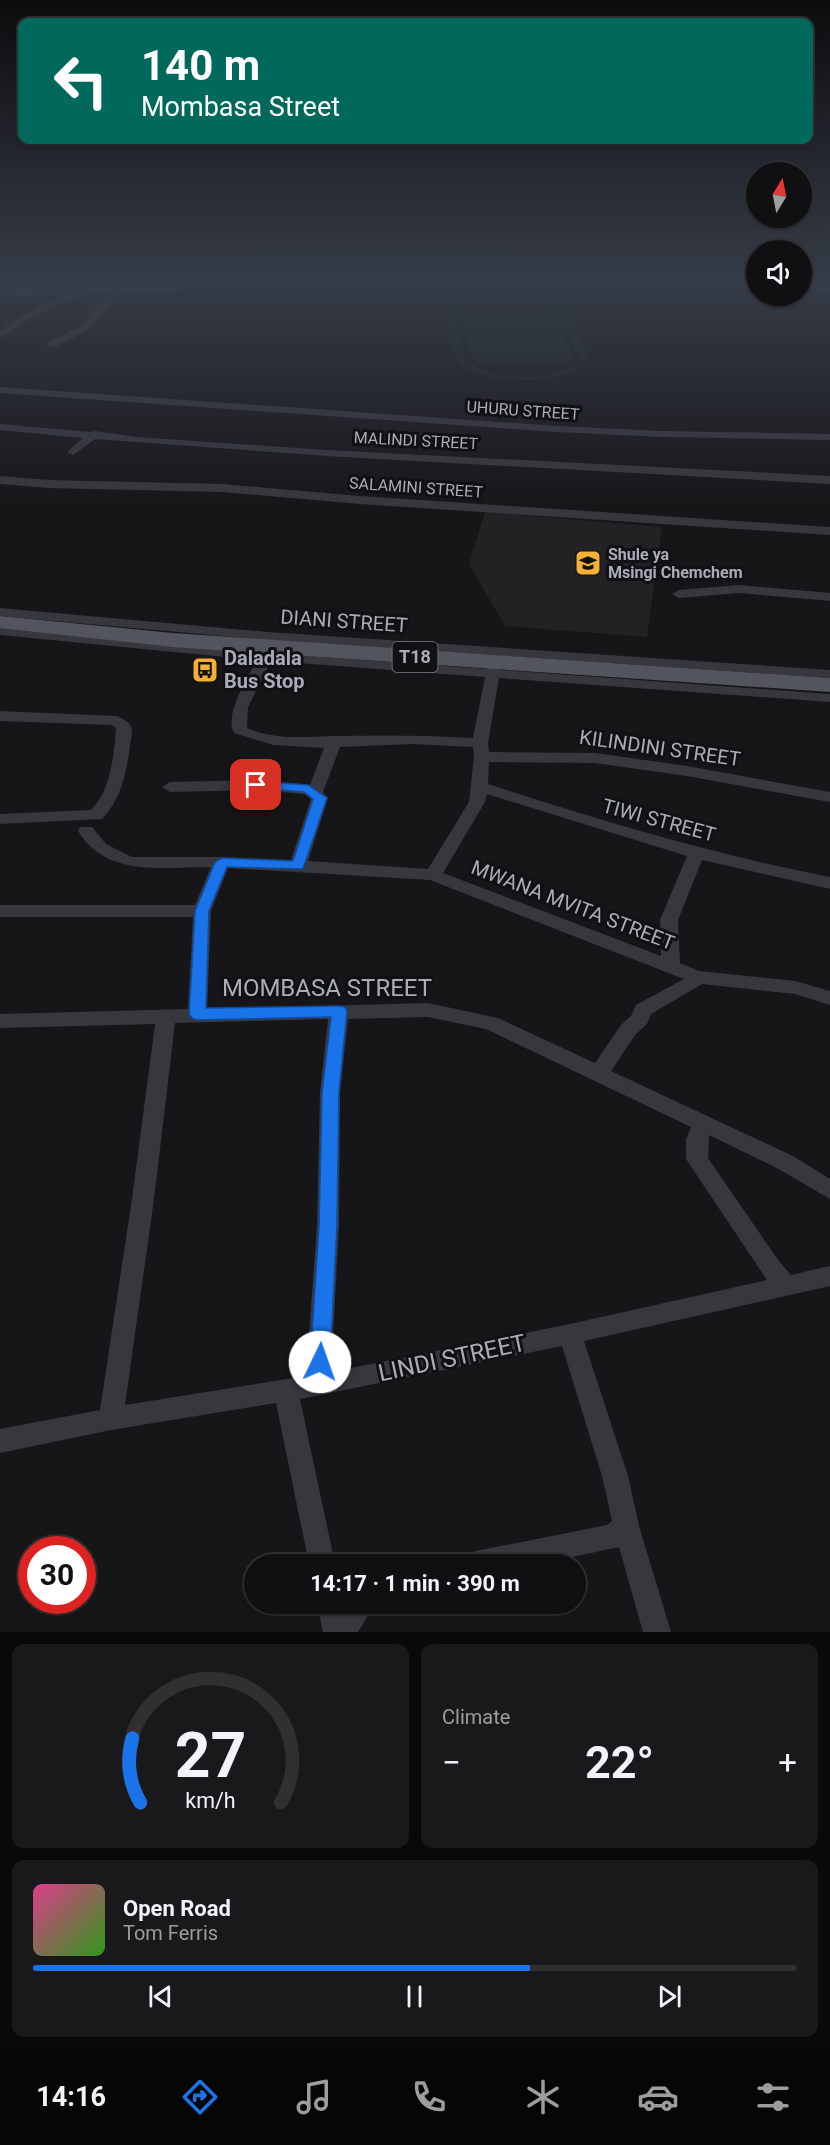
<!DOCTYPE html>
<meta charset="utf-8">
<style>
body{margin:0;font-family:Roboto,sans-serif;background:#19191b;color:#f1f3f6;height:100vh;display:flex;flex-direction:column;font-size:22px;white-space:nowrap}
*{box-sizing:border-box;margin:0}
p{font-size:20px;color:#9c9d9f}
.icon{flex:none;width:33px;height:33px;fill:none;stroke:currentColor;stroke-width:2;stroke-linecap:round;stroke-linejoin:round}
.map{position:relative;height:1632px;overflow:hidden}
.panel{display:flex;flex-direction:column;gap:12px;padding:12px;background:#09090a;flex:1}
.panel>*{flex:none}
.banner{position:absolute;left:18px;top:18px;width:795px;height:126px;border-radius:12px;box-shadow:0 2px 4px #0004,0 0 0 2px #303032;background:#00695c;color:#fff;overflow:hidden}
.needle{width:39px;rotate:10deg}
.tools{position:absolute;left:746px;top:162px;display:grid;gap:12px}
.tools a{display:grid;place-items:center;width:66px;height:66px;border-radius:50%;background:#101012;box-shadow:0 2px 4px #0004,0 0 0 2px #303032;font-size:30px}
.speed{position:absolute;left:18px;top:1536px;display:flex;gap:12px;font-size:30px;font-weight:700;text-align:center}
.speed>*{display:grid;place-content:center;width:78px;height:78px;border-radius:50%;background:#101012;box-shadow:0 2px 4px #0004,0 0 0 2px #303032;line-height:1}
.speed .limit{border:9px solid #d22;background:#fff;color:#111}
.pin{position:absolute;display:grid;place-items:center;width:51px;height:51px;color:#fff;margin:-26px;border-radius:12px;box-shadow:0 3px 9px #0006}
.me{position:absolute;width:66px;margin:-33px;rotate:3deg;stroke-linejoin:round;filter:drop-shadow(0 0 4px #0008)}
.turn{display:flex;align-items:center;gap:21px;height:126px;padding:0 24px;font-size:27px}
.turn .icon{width:78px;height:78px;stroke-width:2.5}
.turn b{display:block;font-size:42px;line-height:51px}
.big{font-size:45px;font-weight:700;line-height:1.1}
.panel .tile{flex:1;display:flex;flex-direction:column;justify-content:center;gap:9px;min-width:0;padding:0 21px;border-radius:12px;background:#19191b}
.panel .dial{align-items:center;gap:0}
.dial svg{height:156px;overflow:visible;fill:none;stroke:#303032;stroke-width:7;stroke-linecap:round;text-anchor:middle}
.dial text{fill:#f1f3f6;stroke:none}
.song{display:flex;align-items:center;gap:18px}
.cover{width:72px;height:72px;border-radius:9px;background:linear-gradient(135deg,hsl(330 70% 55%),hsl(110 70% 35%))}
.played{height:6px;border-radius:3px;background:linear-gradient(90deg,#1a73e8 65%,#303032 65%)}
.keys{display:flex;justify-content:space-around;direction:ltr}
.heat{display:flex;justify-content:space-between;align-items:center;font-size:33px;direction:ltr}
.panel .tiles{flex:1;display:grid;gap:12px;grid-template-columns:1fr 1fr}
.tile:last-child{grid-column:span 2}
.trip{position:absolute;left:244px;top:1554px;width:342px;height:60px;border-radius:30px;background:#101012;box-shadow:0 2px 4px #0004,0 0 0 2px #303032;font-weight:700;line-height:60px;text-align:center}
.menu{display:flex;height:96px;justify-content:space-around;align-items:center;background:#060607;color:#9c9d9f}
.menu .icon{width:42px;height:42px}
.menu .active{color:#1a73e8}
.menu b{font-size:27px;color:#f1f3f6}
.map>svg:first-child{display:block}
.built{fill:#222225}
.green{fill:#1c231d;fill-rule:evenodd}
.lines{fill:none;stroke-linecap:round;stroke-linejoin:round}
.minor{fill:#37383d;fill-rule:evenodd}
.secondary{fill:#45474d;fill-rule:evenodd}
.primary{fill:#53555c;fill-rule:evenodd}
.route{fill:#1a73e8;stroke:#114b97;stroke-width:1.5}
.labels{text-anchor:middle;stroke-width:6;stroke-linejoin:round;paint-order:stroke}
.far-street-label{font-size:16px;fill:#a8adb8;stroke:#111113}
.far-poi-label{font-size:16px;font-weight:bold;fill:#a8adb8;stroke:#111113;text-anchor:start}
.shield{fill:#111113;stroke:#7b7e86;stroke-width:1.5}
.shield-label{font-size:18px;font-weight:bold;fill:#a8adb8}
.street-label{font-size:20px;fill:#a8adb8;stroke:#111113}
.poi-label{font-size:20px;font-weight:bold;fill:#a8adb8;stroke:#111113;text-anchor:start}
.near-street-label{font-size:24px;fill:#a8adb8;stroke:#111113}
</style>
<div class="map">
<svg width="830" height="1632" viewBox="0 0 830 1632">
<rect width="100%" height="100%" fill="#161618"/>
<!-- built -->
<path class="built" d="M485,512L662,527L647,637L505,626L469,564Z"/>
<!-- green -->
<path class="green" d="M497,294L542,299L564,309L587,352V362C566,386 481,386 459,362C453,355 444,323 444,313L457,302ZM488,298L529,299L557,309L579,357L578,361C557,385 490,380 467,361L452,313L463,304Z
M552,312L576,361L475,364L459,315Z"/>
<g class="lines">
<!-- minor -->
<path class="minor" d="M126,281H135L129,291L122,290L99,316L89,330L55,347H47V343L82,326L92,312L115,287L122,288Z
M86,288L94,290L34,316L0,338V330L39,306Z
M0,387L557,426L662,431L830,434V440L662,437L557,432L0,393Z
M0,424L90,432L95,431L137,437L327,450L830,476V484L327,456L95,439L73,455L67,452L83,438L0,430Z
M0,476L49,480L223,484L360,496L830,527V535L360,504L223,492L49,488L0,484Z
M740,585L830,593V601L740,593L679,598L672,594L679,590Z
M0,608L268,632L830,670V678L268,640L0,616Z
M0,627L307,656L486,669L489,660L494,659L501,663L500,670L830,694V702L499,678L488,743L489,752L595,753L687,766L830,792V802L687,776L595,763L489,762L488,784C601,821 713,854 830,877V889L702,860L678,920L680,963L699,971L795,981L830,991V1005L795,994L702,984L651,1014L647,1024L635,1035L611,1071L793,1156L830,1179V1199L777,1168L709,1135L708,1158L778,1260L791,1275L830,1266V1286L584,1341L628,1476L639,1526L671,1632H643L619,1547L540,1564H463L466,1555L476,1551L607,1525L612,1521L602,1476L562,1346L300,1399L335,1564H309L276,1403L111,1430L0,1453V1429L100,1410L132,1199L155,1024L0,1028V1014L188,1009L193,917H0V905H195L211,867C163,867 107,878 78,831L80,827H92L106,844L132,857H222L291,860L311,799L304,794L256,790L170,792L162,787L170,782L256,780L310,785L324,748L273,745L234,733C224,714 248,677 257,660L0,635ZM271,661L485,677L473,738C427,735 380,735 334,736C303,737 276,740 247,728L248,707ZM413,744L473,747L474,757L469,802L428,869L308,861L328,798L323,792L340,747ZM487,794L687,856L660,920L661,956L443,873L485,802ZM228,868L430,880L684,979L636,1005L631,1016L621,1025L595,1063L498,1018L428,1003L207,1009L211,911ZM428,1017L486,1029L691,1127L686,1140V1159L767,1280L570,1324L331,1372L339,1226L340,1092L348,1019ZM328,1019L320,1092L317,1226L306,1376L125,1405L154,1199L175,1023Z
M0,711L116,716C121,718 129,721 131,727C133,731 131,740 130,745C127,772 121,799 102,819L0,824V814L91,810C111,790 114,755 116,728L112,725L0,721Z
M317,1604H375L358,1632H323Z"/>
<!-- secondary -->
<path class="secondary" d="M205,281H293L287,285L0,297V289Z
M801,281L830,283V291L801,288Z"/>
<!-- primary -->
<path class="primary" d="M0,616L173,633L830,678V692L173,647L0,628Z"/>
</g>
<!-- sky -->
<linearGradient id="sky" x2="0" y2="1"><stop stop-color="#0c0c0d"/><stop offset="0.55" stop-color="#363c48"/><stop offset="1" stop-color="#363c48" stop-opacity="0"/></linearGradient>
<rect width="830" height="509" fill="url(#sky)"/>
<!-- route -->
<path class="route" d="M256,781L308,785L327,798L303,869L227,867L209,911L206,1008L339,1006L345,1007L347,1011L339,1092L337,1226L330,1362L327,1369L320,1371L313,1369L310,1362L319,1226L322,1092L331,1017L197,1020L192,1018L189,1014L195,911L215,862L222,858L293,861L313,799L304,792L251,788L249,785L251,783Z"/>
<!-- icons -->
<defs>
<g id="school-square" transform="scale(1.35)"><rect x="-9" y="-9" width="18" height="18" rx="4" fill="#f2b134" stroke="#111113"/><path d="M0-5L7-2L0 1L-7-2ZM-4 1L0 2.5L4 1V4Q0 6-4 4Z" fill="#111"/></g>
<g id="bus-square" transform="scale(1.35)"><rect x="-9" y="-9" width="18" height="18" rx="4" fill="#f2b134" stroke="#111113"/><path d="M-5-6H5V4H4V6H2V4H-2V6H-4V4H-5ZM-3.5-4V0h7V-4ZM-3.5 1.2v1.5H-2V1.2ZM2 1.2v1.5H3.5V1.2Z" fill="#111"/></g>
</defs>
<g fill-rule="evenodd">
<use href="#school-square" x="588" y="563"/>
<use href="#bus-square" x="205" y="670"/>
</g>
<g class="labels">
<!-- far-street labels -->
<g class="far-street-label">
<text transform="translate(523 410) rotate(4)" y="6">UHURU STREET</text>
<text transform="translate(416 440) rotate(3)" y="6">MALINDI STREET</text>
<text transform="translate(416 487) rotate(4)" y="6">SALAMINI STREET</text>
</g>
<!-- far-poi labels -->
<g class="far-poi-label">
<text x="608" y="560">Shule ya<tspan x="608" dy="18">Msingi Chemchem</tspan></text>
</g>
<!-- shield labels -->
<rect class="shield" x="392.5" y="642" width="45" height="30" rx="4.5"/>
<g class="shield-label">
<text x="415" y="663">T18</text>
</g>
<!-- street labels -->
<g class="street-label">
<text transform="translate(344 621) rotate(4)" y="7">DIANI STREET</text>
<text transform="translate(660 748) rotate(8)" y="7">KILINDINI STREET</text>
<text transform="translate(659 820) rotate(15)" y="7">TIWI STREET</text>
<text transform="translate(573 905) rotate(21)" y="7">MWANA MVITA STREET</text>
</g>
<!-- poi labels -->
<g class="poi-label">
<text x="224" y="665">Daladala<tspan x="224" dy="23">Bus Stop</tspan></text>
</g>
<!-- near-street labels -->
<g class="near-street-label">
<text x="327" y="996">MOMBASA STREET</text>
<text transform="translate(452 1358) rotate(-12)" y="8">LINDI STREET</text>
</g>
</g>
</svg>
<div class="tools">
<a><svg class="needle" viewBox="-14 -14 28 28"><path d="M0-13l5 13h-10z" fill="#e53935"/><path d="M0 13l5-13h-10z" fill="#9c9d9f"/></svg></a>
<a><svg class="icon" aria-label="sound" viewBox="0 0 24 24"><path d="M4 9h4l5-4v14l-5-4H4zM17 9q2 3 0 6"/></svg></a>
</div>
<div class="speed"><div class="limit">30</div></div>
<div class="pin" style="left:256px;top:785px;background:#d93025"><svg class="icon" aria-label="arrive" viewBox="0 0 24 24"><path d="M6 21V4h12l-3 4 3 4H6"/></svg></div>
<svg class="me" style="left:320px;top:1362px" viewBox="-20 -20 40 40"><circle r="19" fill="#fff"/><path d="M0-13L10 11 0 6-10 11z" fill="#1a73e8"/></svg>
<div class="trip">14:17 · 1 min · 390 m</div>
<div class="banner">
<div class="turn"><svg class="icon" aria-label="left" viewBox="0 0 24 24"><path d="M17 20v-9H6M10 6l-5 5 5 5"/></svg><div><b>140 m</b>Mombasa Street</div></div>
</div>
</div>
<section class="panel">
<div class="tiles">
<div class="tile dial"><svg viewBox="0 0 100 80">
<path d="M14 69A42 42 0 1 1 86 69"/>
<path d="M14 69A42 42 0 0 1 10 36" stroke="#1a73e8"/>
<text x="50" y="56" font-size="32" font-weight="700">27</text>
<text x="50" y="72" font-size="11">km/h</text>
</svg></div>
<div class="tile"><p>Climate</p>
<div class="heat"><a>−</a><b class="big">22°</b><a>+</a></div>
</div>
<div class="tile">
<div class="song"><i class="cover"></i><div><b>Open Road</b><p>Tom Ferris</p></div></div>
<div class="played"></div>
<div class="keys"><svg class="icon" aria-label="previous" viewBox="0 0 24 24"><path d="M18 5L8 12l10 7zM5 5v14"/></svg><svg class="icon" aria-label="pause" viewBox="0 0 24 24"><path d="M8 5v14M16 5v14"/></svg><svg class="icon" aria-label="next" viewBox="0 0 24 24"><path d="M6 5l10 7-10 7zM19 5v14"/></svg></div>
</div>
</div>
</section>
<nav class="menu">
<b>14:16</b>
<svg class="icon active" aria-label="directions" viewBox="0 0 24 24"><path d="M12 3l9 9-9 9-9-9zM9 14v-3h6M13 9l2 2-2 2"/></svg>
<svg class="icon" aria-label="music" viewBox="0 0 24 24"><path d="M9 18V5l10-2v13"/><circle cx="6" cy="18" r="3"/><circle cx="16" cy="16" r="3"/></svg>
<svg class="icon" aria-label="phone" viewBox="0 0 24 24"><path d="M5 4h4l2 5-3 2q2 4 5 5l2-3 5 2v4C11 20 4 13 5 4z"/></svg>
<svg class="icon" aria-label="climate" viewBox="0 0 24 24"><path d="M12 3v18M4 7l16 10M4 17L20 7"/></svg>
<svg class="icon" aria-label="car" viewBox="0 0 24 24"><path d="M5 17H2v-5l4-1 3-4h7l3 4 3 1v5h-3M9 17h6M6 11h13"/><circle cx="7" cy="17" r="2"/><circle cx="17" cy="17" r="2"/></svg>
<svg class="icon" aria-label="filters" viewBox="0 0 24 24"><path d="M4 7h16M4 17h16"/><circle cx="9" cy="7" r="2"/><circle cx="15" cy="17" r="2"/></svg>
</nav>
